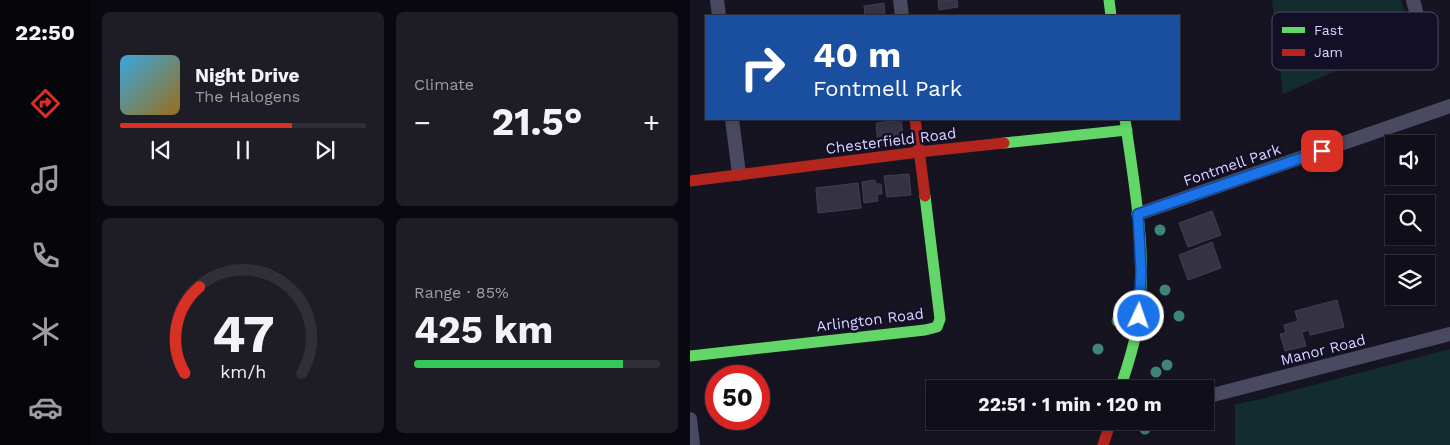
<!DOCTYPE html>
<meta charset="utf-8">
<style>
body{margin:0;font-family:"Work Sans",sans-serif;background:#1e1d26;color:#f1f3f6;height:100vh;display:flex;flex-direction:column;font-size:19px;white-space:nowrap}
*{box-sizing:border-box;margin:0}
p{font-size:16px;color:#9c9ca2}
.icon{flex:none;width:28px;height:28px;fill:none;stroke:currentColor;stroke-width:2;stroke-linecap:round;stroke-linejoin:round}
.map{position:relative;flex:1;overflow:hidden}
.side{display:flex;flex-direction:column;gap:12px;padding:12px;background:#09080e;width:600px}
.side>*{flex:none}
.hud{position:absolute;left:15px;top:15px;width:475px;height:105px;border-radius:0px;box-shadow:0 2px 8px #0003,0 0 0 1px #302f38;background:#1a4fa0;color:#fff;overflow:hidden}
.tools{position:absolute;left:695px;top:135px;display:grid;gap:10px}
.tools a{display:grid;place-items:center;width:50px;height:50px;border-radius:0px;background:#100f19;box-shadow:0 2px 8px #0003,0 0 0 1px #302f38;font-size:25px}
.speed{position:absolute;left:15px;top:365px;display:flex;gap:10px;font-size:25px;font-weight:700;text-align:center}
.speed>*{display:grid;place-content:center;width:65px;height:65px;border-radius:50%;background:#100f19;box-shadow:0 2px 8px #0003,0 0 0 1px #302f38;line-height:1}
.speed .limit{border:8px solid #d22;background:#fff;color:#111}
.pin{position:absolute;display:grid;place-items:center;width:42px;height:42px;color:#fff;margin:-21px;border-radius:10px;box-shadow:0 2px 8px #0006}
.me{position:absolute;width:55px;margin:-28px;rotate:3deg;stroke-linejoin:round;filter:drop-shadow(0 0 4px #0008)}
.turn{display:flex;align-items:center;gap:18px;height:105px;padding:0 25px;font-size:22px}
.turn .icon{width:65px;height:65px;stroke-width:2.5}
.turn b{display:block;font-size:35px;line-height:42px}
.big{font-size:38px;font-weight:700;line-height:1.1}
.side .card{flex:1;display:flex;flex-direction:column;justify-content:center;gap:8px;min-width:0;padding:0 18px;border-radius:8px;background:#1e1d26}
.side .dial{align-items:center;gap:0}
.dial svg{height:130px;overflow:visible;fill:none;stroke:#302f38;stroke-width:7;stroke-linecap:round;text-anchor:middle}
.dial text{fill:#f1f3f6;stroke:none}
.song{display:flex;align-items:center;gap:15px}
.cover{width:60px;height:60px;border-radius:8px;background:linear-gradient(135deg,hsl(200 70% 55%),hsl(40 70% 35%))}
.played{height:5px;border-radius:2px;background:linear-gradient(90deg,#d93025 70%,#302f38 70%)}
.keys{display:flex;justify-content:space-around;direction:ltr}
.heat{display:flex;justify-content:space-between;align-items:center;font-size:28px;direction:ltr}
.charge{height:8px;border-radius:4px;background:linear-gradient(90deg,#34c759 85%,#302f38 0)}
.side .tiles{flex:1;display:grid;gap:12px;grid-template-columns:repeat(2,1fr)}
.trip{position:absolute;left:236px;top:380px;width:288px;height:50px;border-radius:0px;background:#100f19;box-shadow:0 2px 8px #0003,0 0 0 1px #302f38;font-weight:700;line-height:50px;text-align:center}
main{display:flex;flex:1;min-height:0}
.tab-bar{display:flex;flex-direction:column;width:90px;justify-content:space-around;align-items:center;background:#06060a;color:#9c9ca2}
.tab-bar .icon{width:35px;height:35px}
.tab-bar .selected{color:#d93025}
.tab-bar b{font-size:22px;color:#f1f3f6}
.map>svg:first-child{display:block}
.green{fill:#132c2d}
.building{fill:#343243;stroke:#433f54}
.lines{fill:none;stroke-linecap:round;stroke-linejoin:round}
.street{stroke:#4a4962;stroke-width:14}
.fast{stroke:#63d668;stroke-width:11}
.jam{stroke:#b3261e;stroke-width:11}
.tree{fill:#3e8478}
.route-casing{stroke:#114b97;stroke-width:12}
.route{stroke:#1a73e8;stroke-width:9}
.labels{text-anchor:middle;stroke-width:5;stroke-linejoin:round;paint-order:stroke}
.street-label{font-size:15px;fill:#d9d4ff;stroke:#130f26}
.key{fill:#130f26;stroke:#4e4a67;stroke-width:1}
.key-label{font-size:14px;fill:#d9d4ff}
</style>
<main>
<nav class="tab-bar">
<b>22:50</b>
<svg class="icon selected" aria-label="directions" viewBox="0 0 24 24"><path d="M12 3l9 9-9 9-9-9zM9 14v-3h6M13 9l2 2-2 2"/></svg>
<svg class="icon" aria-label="music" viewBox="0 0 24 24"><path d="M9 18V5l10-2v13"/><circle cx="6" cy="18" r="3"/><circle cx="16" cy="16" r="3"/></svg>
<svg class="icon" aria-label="phone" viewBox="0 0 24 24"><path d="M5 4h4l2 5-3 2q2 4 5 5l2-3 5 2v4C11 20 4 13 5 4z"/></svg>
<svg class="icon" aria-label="climate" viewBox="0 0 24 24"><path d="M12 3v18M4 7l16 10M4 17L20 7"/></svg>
<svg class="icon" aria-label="car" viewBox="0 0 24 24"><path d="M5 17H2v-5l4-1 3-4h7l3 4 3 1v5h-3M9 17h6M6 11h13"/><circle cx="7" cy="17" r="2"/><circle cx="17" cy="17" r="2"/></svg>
</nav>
<section class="side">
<div class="tiles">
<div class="card">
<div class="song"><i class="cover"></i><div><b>Night Drive</b><p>The Halogens</p></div></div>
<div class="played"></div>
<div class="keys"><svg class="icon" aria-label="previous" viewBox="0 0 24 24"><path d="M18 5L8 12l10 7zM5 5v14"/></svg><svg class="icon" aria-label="pause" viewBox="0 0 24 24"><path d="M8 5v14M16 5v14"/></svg><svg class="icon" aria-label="next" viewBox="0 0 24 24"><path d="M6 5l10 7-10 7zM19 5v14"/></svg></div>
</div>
<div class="card"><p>Climate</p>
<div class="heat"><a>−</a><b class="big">21.5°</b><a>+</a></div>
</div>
<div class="card dial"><svg viewBox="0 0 100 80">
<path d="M14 69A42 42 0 1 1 86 69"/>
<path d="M14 69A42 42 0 0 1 23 16" stroke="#d93025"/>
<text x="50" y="56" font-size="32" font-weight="700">47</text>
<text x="50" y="72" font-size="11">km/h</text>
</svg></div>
<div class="card"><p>Range · 85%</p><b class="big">425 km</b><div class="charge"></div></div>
</div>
</section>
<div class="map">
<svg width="760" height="445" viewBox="0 0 760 445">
<rect width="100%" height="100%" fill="#161421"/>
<!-- green -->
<path class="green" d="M582,0H711L721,38L593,94Z
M760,349V445H545V404L567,400Z"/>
<!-- building -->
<path class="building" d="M248,0H267L268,7L249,10Z
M194,3L195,16H175L174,6Z
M211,120L214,143L188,145L186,123Z
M219,174L221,195L197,197L194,176Z
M185,180L186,184H191L192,194H187L188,201L174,203L172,182Z
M168,183L171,208L128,213L126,188Z
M522,211L531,235L498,247L489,223Z
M522,242L531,268L498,280L489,255Z
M647,300L654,327L620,335L619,330L612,332L616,346L595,351L590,334L596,333L594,325L608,321L605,311Z"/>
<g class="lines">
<!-- street -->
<path class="street" d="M27,0L29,16
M210,0L212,16
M723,0L727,15
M42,119L49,174
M448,214L760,106
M515,397L760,334
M0,419L3,445"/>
<!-- fast -->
<path class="fast" d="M419,0L421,16
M314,143L437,130
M0,356L235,330L247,327L250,319L235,196
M430,389C437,367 445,345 448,322C458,255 444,185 435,119"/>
<!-- jam -->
<path class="jam" d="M225,119L235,196
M0,181L229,152L314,143
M413,445L421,421"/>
</g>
<!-- trees -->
<g class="tree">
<circle cx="470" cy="230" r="5.5"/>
<circle cx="475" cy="290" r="5.5"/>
<circle cx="489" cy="316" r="5.5"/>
<circle cx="427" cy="321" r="5.5"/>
<circle cx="408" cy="349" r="5.5"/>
<circle cx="477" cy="365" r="5.5"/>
<circle cx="466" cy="372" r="5.5"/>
<circle cx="455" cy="429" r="5.5"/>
</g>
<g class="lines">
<!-- route casing -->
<g class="route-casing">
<path id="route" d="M449,316L451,271L448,214L632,151"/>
</g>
<!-- route -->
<use href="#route" class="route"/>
</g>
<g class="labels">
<!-- street labels -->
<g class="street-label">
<text transform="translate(201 141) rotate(-7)" y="5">Chesterfield Road</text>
<text transform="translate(542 165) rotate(-19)" y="5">Fontmell Park</text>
<text transform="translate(180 320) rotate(-7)" y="5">Arlington Road</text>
<text transform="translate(633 350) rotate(-14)" y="5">Manor Road</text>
</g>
</g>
<!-- legend -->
<rect x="582" y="12" width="166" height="58" rx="8" class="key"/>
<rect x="592" y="27" width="23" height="6" fill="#63d668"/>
<rect x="592" y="49" width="23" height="7" fill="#b3261e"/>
<g class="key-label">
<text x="624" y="35">Fast</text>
<text x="624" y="57">Jam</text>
</g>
</svg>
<div class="tools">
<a><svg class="icon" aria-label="sound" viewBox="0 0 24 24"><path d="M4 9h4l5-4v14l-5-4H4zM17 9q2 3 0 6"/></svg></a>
<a><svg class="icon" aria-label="search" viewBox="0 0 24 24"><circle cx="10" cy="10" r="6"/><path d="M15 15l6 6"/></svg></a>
<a><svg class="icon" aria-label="layers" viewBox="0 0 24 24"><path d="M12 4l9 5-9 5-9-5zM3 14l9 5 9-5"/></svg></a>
</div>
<div class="speed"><div class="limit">50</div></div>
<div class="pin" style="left:632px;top:151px;background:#d93025"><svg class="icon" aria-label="arrive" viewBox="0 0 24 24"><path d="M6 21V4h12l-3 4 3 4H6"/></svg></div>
<svg class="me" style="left:449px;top:316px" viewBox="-20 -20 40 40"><circle r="17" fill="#1a73e8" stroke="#fff" stroke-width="3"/><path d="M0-11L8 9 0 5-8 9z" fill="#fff"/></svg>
<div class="trip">22:51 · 1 min · 120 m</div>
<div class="hud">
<div class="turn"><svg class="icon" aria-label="right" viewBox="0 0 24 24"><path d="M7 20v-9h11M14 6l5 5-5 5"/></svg><div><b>40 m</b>Fontmell Park</div></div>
</div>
</div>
</main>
